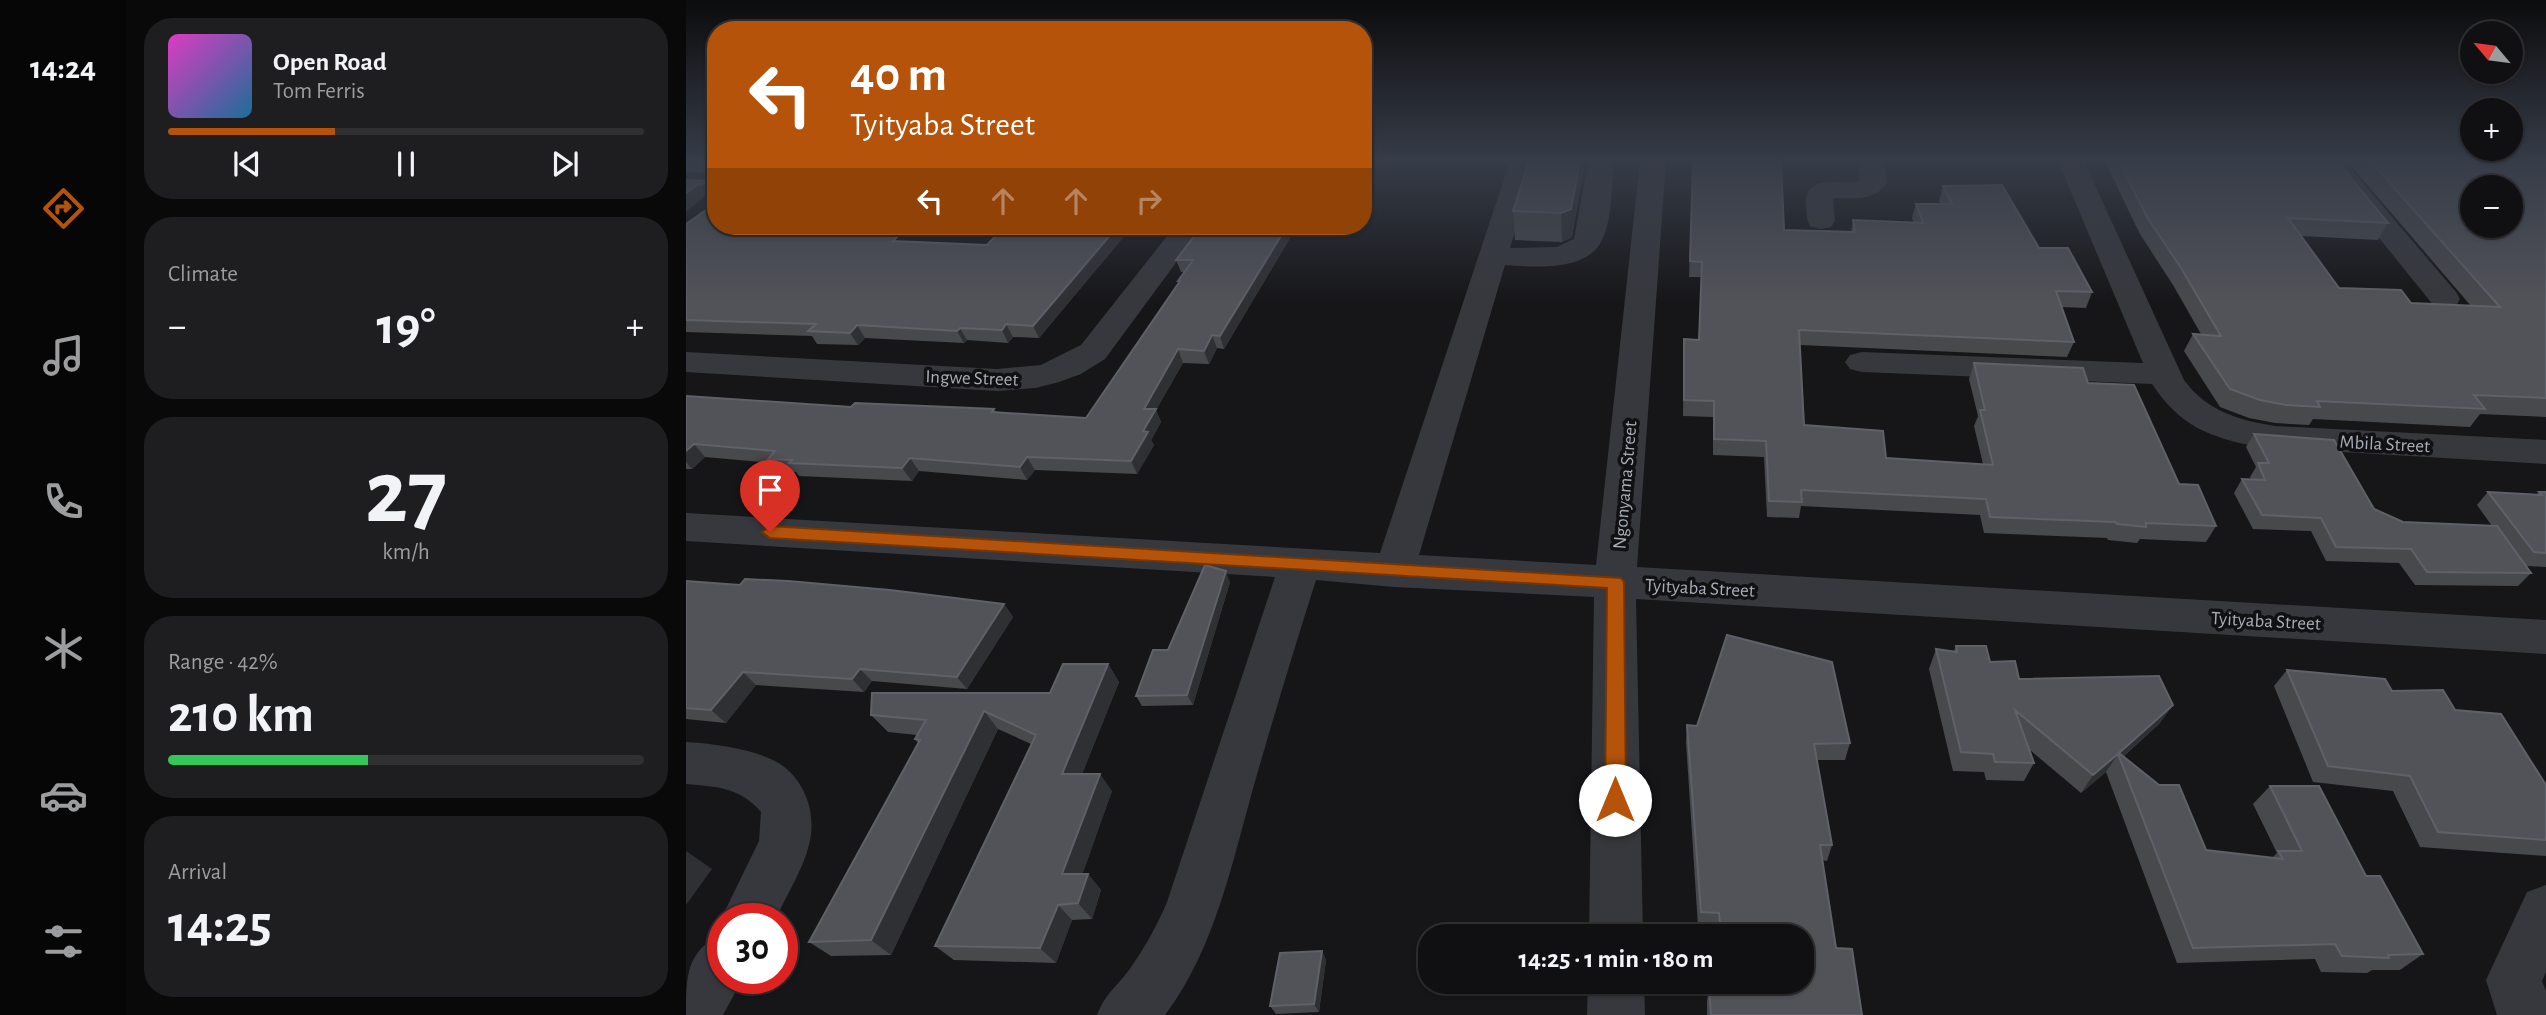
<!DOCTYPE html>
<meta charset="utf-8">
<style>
body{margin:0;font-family:"Alegreya Sans",sans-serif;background:#1e1e20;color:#f1f3f6;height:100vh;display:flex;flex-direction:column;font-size:26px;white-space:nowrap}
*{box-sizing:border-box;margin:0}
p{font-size:23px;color:#9c9d9f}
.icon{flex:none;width:38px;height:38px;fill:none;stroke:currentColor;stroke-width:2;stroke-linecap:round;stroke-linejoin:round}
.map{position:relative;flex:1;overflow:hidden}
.drawer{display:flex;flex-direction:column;gap:18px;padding:18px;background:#09090a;width:560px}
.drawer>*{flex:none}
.hud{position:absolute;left:21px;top:21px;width:665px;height:214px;border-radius:28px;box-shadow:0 2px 5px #0004,0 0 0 2px #303032;background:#b45309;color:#fff;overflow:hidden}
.needle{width:46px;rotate:299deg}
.controls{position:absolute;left:1774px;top:21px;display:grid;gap:14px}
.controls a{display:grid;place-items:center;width:63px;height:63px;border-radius:50%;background:#101012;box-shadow:0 2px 5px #0004,0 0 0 2px #303032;font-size:35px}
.speed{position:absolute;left:21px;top:903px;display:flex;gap:14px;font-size:35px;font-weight:700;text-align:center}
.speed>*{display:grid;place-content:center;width:91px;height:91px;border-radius:50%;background:#101012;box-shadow:0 2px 5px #0004,0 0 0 2px #303032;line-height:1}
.speed .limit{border:10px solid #d22;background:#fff;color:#111}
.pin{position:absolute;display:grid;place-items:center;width:60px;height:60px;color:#fff;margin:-72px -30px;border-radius:50% 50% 50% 0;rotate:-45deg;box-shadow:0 0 7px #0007}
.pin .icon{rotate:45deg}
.me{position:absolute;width:77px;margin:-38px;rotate:0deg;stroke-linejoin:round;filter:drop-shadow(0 0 5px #0008)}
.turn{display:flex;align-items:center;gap:24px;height:147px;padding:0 28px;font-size:32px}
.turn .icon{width:91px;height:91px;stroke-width:2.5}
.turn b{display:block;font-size:49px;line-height:60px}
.lanes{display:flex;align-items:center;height:66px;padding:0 28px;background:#0003;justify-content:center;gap:35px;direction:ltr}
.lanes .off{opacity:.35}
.big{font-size:52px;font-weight:700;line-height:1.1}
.drawer .widget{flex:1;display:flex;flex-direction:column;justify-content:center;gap:10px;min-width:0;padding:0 24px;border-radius:28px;background:#1e1e20}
.drawer .dial{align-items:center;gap:0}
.dial b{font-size:91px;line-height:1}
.song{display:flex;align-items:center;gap:21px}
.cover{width:84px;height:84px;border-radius:10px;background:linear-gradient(135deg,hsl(310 70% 55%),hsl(200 70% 35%))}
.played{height:7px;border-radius:4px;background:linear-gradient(90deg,#b45309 35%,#303032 35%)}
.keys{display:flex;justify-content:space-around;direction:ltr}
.heat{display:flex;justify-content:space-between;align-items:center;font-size:38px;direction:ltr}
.charge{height:10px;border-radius:5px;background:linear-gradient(90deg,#34c759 42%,#303032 0)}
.trip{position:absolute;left:732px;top:924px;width:396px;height:70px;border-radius:28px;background:#101012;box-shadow:0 2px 5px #0004,0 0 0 2px #303032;font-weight:700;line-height:70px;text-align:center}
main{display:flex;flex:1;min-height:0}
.tabs{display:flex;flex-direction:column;width:126px;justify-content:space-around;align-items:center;background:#060607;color:#9c9d9f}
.tabs .icon{width:49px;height:49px}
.tabs .selected{color:#b45309}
.tabs b{font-size:32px;color:#f1f3f6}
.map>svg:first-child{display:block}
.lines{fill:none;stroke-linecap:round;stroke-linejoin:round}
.minor{fill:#37383d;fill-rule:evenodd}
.wall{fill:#47494d}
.shaded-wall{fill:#2f3033}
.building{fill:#525359;stroke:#5f6168;stroke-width:2;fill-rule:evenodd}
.route{fill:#b45309;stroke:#753606;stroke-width:2}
.labels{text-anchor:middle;stroke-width:7;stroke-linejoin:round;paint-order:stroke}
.street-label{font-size:19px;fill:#a8adb8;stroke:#111113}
</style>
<main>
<nav class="tabs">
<b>14:24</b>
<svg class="icon selected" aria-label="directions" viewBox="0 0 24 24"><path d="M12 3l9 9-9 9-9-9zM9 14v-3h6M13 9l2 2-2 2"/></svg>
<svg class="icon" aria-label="music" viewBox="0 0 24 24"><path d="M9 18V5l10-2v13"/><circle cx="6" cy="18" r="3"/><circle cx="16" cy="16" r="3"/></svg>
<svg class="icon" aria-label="phone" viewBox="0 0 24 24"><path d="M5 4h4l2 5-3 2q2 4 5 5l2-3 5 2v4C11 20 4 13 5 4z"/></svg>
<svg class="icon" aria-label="climate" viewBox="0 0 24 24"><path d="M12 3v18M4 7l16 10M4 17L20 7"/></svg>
<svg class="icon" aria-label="car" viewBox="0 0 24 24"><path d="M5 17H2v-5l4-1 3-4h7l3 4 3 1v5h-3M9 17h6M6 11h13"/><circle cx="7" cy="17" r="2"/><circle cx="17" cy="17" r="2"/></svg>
<svg class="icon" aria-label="filters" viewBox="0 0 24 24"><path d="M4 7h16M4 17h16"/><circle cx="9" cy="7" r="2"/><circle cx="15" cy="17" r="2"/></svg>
</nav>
<section class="drawer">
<div class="widget">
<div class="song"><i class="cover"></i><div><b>Open Road</b><p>Tom Ferris</p></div></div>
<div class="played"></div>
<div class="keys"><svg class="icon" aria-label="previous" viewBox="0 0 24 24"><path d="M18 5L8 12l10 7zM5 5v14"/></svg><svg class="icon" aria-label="pause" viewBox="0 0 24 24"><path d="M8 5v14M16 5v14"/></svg><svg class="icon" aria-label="next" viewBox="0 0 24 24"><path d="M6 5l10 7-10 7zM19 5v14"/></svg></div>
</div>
<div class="widget"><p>Climate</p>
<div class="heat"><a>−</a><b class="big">19°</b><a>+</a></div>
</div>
<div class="widget dial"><b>27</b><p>km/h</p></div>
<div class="widget"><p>Range · 42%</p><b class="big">210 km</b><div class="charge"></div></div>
<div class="widget"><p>Arrival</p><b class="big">14:25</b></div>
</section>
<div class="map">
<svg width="1860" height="1015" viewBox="0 0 1860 1015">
<rect width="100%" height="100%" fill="#161618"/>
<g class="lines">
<!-- minor -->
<path class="minor" d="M824,161H850L824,248L871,247L888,239L902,161H928C925,186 927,220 915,242C899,272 847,267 819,265L733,555L910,565L954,161H980L951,567L1860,620V654L950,599L957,936H903L908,597L708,587L630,580C609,646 589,712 570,778C547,858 530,948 479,1015H411C421,991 429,989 443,970C458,949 471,926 481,902L589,577L0,541V513L694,553Z
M1173,161H1199L1201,183C1188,202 1167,198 1147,198L1149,221L1145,227L1135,229L1125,227C1120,220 1121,214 1120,205C1118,174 1152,184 1173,182Z
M1372,161H1398L1498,380C1521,411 1552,420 1589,426L1860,440V464L1572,447C1523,437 1495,427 1466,384L1176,372L1164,369L1159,362L1164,355L1176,352L1457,363Z
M1631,161H1658L1770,292L1774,299L1770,306L1759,308L1748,306Z
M489,226H517L419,359L395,374L373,382L350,388L311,391L0,372V352L311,369L355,365L395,345Z
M0,742C24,743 74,750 94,764C120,781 131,815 123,845C117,870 100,895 90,919H37V923L35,919L73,841L75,812C54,787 31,787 0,784Z
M1860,885V972L1856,981L1860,991V1015H1811L1800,980L1841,892Z
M37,934V978H57L56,980L37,1015H0C0,977 0,950 37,934Z
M902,982H958L959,1015H901Z"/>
</g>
<!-- wall -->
<path class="wall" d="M0,161H30L169,226L159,234L215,242L301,245L319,226H449L442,234H440L353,338L327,337L322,343L281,340L278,343L179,338L172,345L131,344L126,336L0,332V224L23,208V196H19L0,211V180L24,181V173L0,172Z
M899,161L886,237L876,242L829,240L827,211Z
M1421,161H1651L1702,223L1692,240L1615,236L1653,288L1725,303L1785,306L1661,161H1860V417L1794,414L1784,427L1627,419L1623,425L1589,423L1563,418L1534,407L1498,351L1507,334H1515L1487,285L1454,234L1420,164Z
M1006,176L1098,230L1165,232L1167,220L1228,223L1226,218L1230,204H1255L1253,201L1257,186L1353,248L1406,292L1400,308L1375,307L1388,342L1381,357L1114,345L1118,425L1200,458L1297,464L1288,426L1292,416L1283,379L1288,363L1402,383L1530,526L1520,542L1454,539L1451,543L1422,540L1421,538L1298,533L1294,515L1115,506L1113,518L1081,517L1078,457L1027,455V417L997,416L998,339L1013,340L1015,277H1003Z
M516,226H616L604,238L538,349L531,348L523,364L497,363L470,410L475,422L465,440L468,445L451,474L349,470L341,480L233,471L226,481L113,476L110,472H93L86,463L19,457L6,469H0V396L165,407L308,409L310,412L400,418L493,284L492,281L498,272H495L490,260Z
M1568,434L1688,509L1717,522L1806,526L1791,505L1802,492L1850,495L1853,492H1860V567L1840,566L1845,573L1832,586L1729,585L1713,563L1640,561L1625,531L1567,529L1548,493L1556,479H1565L1564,477L1570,467L1560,447Z
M0,581L318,604L327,617L281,689L186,681L178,692L70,685L40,723L0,719Z
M544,582L507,705L456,706L450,696L482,650Z
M1270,646L1304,662L1333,679L1487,705L1473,724L1438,756L1520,850L1586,858L1591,853L1567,804L1584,786L1680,876L1737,954L1714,970H1686L1681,973L1635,972L1629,959L1491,963L1420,772L1395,793L1344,750L1348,763L1338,781L1300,780L1298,772L1267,771L1243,669L1250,649L1268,651Z
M422,664L433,682L396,774L426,791L396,874H402L415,890L406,919L386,920L370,963L268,960L249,946L345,744L312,729L205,955L145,956L123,942L232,743L229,739L231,735L202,732L185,715L364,693Z
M1601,670L1706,691L1769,710L1860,785V856L1734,847L1707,791L1627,782L1588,686Z
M1001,725L1164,743L1159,760H1131L1146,845L1141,861L1136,860L1150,948L1176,1015H1021V1001L1023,988L1036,987V982H1115V936H1031L1030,927L1012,926L1000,742Z
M636,951L640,960L633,1012L590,1014L584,1006Z"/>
<!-- shaded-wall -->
<path class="shaded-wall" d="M894,161H899L886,237L876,242L875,213Z
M24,183L30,195L19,196L0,211V193L11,185Z
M147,226H169L145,245L138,233Z
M432,226H437L440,234L353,338L347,326Z
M439,226H449L442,234Z
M601,226H616L604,238L538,349L534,336Z
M320,324L327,337L322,343L316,330Z
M171,325L179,338L172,345L164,333Z
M274,328L281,340L278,343L271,331Z
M526,335L531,348L523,364L518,351Z
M492,349L497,363L470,410L475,422L465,440L468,445L451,474L445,461L457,431L458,409Z
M8,444L19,457L6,469L0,462V451Z
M341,457L349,470L341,480L334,467Z
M224,458L233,471L226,481L216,468Z
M540,571L544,582L507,705L501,695Z
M318,604L327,617L281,689L271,677Z
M422,664L433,682L389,791L376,774Z
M174,669L186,681L178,692L166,679Z
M57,672L70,685L40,723L25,710Z
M1487,705L1473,724L1434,759L1432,754Z
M298,711L312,729L205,955L185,940Z
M1432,754L1420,772L1395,793L1407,775Z
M414,774L426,791L391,890L376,874Z
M0,851L26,869L0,905Z
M402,874L415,890L406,919L392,903Z
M372,905L386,920L370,963L354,948Z
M636,951L640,960L633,1012L628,1004Z"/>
<!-- building -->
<path class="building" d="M16,161H30V226H147L138,233L212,236L207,241L301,245L319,226H432L347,326L320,324L316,330L274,328L271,331L171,325L164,333L122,331L130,324L0,320V224L23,208L24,183L11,185L0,193V180L24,181V162Z
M843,161H894L885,209L875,213L827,211Z
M1007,161H1095L1098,230L1169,232L1167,220L1237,223L1230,204H1266L1257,186L1316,185L1353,248H1382L1406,292L1370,291L1388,342L1113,330L1118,425L1197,431L1200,458L1307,465L1294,410H1299L1288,363L1397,368L1402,383L1448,385L1493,484L1512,485L1530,526L1460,523V527L1431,524L1429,522L1304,517L1300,499L1115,490L1116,502L1083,501L1080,441L1028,439V401L998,400V339L1013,340L1016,262L1004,261Z
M1433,161H1651L1702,223L1602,218L1653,288L1715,290L1725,303L1814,307L1684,161H1860V398L1788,395L1799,409L1631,401L1634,407L1600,405L1574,400L1544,389L1507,334L1535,336L1495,268L1461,217ZM1787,187H1825V226H1787Z
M516,226H601L534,336L526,335L518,351L492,349L458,409H470L457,431L462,432L445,461L341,457L334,467L224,458L216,468L103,463L106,460L82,459L89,451L8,444L0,451V396L165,407L169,403L308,409L306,412L400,418L494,281H492L507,260H490Z
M1568,434L1648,440L1688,509L1717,522L1811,526L1845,573L1741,572L1725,549L1650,547L1635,518L1576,515L1556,479L1579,480L1572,463H1583Z
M1802,492L1856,495L1853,492H1860V553L1848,552Z
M519,565L540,571L501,695L450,696L467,650H482Z
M59,579L102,581L204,590L318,604L271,677L174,669L166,679L57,672L25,710L0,708V581L54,585Z
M1041,635L1146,662L1164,743L1128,744L1146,845H1134L1150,948L1166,949L1176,1015H1025L1023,988L1041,987L1040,982H1115V936H1035L1033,913L1015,912L1001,725L1011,726Z
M1270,646H1300L1304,662L1329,661L1333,679L1473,676L1487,705L1433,753L1473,785H1493L1520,850L1597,859L1592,851H1616L1584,786H1633L1680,876H1694L1737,954L1702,955L1703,958L1656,956L1649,944L1507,948L1432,754L1407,775L1329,710L1348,763L1309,762L1307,754L1275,752L1250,649L1271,652Z
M377,664H422L376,774H414L376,874H402L392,903L372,905L354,948L249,946L350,735L298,711L185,940L123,942L234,740L229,739L240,720L185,715L186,693H364Z
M1601,670L1699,679L1706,691L1757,690L1769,710L1815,714L1860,785V840L1752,832L1724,776L1642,766Z
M636,951L628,1004L584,1006L594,953Z"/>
<!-- sky -->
<linearGradient id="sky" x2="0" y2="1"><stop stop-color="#0c0c0d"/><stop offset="0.53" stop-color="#363c48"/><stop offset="1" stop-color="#363c48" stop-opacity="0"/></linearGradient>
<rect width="1860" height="303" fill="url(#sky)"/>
<!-- route -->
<path class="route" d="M84,526L935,578L938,582L940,800L937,807L929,809L922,807L919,800L921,588L84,538L76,532Z"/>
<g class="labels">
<!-- street labels -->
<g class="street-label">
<text transform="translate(286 377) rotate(2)" y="7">Ingwe Street</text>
<text transform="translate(1699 443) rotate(3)" y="7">Mbila Street</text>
<text transform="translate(938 485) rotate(-85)" y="7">Ngonyama Street</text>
<text transform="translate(1014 587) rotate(3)" y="7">Tyityaba Street</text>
<text transform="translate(1580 620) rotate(3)" y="7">Tyityaba Street</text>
</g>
</g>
</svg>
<div class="controls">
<a><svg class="needle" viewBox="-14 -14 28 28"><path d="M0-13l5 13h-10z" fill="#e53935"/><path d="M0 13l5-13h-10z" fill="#9c9d9f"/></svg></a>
<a>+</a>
<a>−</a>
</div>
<div class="speed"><div class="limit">30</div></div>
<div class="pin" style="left:84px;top:532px;background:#d93025"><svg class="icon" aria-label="arrive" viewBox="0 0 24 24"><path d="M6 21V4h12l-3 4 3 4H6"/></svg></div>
<svg class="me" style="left:929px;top:800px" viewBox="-20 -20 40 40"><circle r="19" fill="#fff"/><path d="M0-13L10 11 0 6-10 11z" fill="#b45309"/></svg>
<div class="trip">14:25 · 1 min · 180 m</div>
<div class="hud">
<div class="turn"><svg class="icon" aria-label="left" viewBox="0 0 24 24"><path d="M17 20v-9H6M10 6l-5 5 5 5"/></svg><div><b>40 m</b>Tyityaba Street</div></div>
<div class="lanes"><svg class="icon" aria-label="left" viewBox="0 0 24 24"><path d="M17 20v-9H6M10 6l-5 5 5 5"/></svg><svg class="icon off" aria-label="ahead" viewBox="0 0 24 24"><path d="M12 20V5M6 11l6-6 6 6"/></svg><svg class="icon off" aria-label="ahead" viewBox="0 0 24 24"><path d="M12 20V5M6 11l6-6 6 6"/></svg><svg class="icon off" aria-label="right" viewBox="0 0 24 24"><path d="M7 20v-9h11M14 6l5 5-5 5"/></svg></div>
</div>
</div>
</main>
